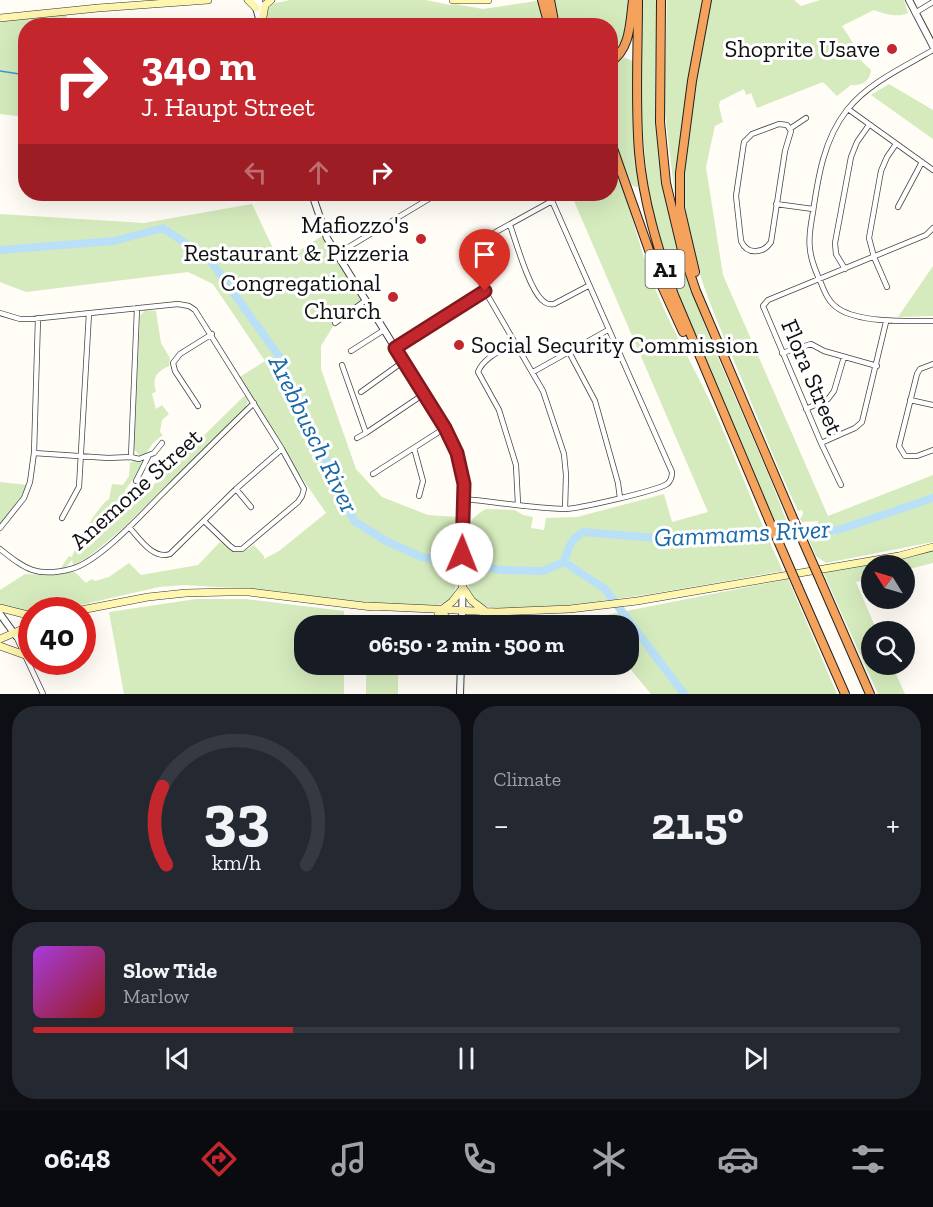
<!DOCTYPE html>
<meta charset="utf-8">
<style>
body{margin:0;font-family:"Zilla Slab",serif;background:#242831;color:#f1f3f6;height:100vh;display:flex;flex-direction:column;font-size:22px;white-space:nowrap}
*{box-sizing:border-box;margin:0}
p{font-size:20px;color:#9ea1a6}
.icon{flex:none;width:33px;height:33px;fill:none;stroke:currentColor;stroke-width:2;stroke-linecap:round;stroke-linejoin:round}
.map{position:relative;height:694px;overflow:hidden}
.sheet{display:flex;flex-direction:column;gap:12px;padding:12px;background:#0d0f14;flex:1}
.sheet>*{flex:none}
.guide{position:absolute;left:18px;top:18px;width:600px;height:183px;border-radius:24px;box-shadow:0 6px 24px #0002;background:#c4262e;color:#fff;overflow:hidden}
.needle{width:39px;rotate:307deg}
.buttons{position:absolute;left:861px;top:555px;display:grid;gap:12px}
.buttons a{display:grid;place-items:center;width:54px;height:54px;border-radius:50%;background:#171b24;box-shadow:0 6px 24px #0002;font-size:30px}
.speed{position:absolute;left:18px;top:597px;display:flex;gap:12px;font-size:30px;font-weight:700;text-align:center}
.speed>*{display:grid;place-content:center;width:78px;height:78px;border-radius:50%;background:#171b24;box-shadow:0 6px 24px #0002;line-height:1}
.speed .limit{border:9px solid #d22;background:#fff;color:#111}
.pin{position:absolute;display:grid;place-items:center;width:51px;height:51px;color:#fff;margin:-62px -26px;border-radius:50% 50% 50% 0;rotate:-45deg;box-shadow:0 0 6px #0007}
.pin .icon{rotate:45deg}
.me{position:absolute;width:66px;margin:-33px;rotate:1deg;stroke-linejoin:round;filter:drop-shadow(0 0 4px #0008)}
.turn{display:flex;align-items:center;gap:21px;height:126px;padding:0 24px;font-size:27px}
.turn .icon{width:78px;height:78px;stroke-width:2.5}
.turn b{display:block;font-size:42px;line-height:51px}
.lanes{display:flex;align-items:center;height:57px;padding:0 24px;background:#0003;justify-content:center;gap:30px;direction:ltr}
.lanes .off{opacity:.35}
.big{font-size:45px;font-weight:700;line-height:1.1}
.sheet .tile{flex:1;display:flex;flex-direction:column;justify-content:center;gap:9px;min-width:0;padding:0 21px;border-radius:24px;background:#242831}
.sheet .dial{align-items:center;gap:0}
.dial svg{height:156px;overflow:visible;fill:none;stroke:#363941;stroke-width:7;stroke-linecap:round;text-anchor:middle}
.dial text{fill:#f1f3f6;stroke:none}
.song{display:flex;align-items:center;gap:18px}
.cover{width:72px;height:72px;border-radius:9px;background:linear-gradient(135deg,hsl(280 70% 55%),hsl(0 70% 35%))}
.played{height:6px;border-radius:3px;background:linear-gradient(90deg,#c4262e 30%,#363941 30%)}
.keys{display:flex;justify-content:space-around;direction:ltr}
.heat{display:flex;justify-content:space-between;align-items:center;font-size:33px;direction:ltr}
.sheet .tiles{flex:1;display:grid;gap:12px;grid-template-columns:1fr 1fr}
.tile:last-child{grid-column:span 2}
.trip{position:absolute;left:294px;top:615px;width:345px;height:60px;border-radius:24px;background:#171b24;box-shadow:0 6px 24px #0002;font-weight:700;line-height:60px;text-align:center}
.dock{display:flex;height:96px;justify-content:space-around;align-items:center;background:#090b0e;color:#9ea1a6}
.dock .icon{width:42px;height:42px}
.dock .on{color:#c4262e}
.dock b{font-size:27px;color:#f1f3f6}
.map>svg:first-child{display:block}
.green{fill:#d5ebbd}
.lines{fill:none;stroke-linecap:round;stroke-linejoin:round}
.stream{stroke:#3f96cf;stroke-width:1.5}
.river{stroke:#b9e0f7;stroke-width:8}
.minor-casing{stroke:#444;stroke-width:6}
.tertiary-casing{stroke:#444;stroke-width:8}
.secondary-casing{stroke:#333;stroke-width:8}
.motorway-casing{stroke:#222;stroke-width:10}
.minor{stroke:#fff;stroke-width:4.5}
.tertiary{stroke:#fff;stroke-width:6}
.secondary{stroke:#fff6b0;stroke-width:7}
.motorway{stroke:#f5a25d;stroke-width:8}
.motorway-bridge-casing{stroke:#222;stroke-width:10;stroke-linecap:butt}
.motorway-bridge{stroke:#f5a25d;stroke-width:8}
.route-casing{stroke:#7f191e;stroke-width:15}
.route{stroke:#c4262e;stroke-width:10}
.poi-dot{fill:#c4262e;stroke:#fff;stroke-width:2}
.labels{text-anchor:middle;stroke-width:6;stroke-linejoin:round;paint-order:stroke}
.shield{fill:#fff;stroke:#585858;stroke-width:1.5}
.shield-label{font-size:22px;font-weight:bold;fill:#111}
.poi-label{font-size:24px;fill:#111;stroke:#fff;text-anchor:end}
.street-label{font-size:24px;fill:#111;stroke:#fff}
.water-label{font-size:26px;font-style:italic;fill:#1768a6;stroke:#fff}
</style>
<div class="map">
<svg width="933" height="694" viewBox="0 0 933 694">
<rect width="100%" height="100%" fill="#fffdf5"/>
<!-- green -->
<path class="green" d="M290,0H426L450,5L455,4L483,9L536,1L540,5L545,25L268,26L266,13L271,4Z
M555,0H629C627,21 627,43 611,58L610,26L560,25Z
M643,0H658C655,70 652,140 668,209C692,318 748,416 786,520L774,522C733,416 672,313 651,200C639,134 641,67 643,0Z
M667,0H702C691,68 676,136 678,206L676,205L664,105Z
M710,0H794L801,6L820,0H904L908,13C898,18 884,14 874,10L842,26L855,46V55L871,70C870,82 861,86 851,85L837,96L823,82L757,108L751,93L746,95L744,89L720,101L719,106L723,122L715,126L706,167L723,275L828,516L933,475V542L826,563L816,556L805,530L813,527L819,521L802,522L800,519L803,514L802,510L798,511C776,464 757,416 737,368C712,309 687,255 684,190C681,130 700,60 710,0Z
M66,10L68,25L26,26L25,117L0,114V18Z
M623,57L633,61V113L638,183V187H635L632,185L611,134V66Z
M889,84L933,110V139L871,95Z
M611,150C628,197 638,247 657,293C676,339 703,382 722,428C743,476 760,523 783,571C736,579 512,623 482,604C463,592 467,570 466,551C466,530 466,520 486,509L515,510L523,515L533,517L531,528L544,530L546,518L577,517L664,494L672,522L708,512L571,194H610Z
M252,204L280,263L325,234L366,300L335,323L321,346V369L356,469L382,497L428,515L459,517C458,535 461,585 451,598C447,603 441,604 434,606L368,603L267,590L184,585L159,587L59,610H32L31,612L14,610L0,604V590L25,574L55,575L75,572L86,583L92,579L95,581L109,577L129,563L141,575L198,565L220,542C233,552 240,556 254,545L264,556V559L279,551L326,513L282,449L238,378L265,361L213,284L188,272L26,292L0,282V214L144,223Z
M933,266V316L898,317Z
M145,310L156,311L161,343L170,358L169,366C156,372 152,378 156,391L152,394L156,409L162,405L169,414L162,420L160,432L163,435L153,443L146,454L139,455L134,449L140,316Z
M244,396H246L248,400L246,407L120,531L87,558L73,565L72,560L65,568L60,569L69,556L72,557C76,545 98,505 109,499L112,484L123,485L129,476L130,463L133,461L143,462L138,473L125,490L126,509L128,510Z
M0,482L28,485L22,497L0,524Z
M933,551V563L905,570L904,566H872L871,579L856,582L877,631L872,632V664L892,665L905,694H878L823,572L915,556Z
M788,579L837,694H651L627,665L628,664V626L596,624L601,616Z
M196,599H245L344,611V625L304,626V664L344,665V694H124L109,612Z
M366,665H398V694H366Z"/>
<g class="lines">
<!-- stream -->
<path class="stream" d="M0,71L26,75"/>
<!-- river -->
<path class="river" d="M0,250L114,241L163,228L210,260L278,355L354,521L386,541L421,557L501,570L543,571L564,562L605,589L684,694
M564,562C568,548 571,539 583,532L667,539L838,530L933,498"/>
<!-- minor casing -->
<g class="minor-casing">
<path id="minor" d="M915,13L933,2
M933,50C904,67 868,83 847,110C824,139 818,177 813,212C811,224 808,237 810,249C811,261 816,272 821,283C825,293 829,303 839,309C861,323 907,321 933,321
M848,109L933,170
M779,124L787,125L791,131L785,151L771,242C763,254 747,255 741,241L736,196L744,142L752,134Z
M791,128L806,118
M552,201L474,244L468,248L467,254L485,291L543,391L564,454L566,475L565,509
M776,204L813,209
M898,207L922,162
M510,225C516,242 529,288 542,300C546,304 549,305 554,304L588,286
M337,254L437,194
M845,269L836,254L835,243L851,157L857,142L869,125
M887,287L874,257L869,238L881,171L887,157L896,144
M0,313L20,319H32L178,304L189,306L195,310L282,449L304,489L302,496L298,502L242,549H234L230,546L204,521
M335,323L366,300
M514,343C502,350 483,358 478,372L499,410L516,465L518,504
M395,348L485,291
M351,351L384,330
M569,352L595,401L618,483L620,498
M782,353L811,344L824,351L877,366
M933,364L920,369L917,374L899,446L905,456H917L933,450
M342,365L366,433
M533,372L608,330
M361,392L404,361
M910,400L933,405
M198,406L175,371L173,363L180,354L212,334
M806,409L828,399L834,391L844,357
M357,438L366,433L424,394
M821,443L855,428L862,422L886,322
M414,448L423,481L419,496
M34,453L108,458L131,457L139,459L154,453L162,443
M131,457L137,308
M373,474L445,428
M136,481L148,457
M841,485L821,443L763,306L768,300L926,235L933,228
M236,489L251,507
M464,499C497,502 531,508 564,509C578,509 656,491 667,484C671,481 672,477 672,472L549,194
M62,518L79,487L89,313
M129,527C139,538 153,560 170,554L236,489L282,449
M0,528L24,498L30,482L34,453L38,318
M0,549C25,569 37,578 71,569C99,562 141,515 162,494C193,463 223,433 254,403
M16,636L43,694"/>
</g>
<!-- tertiary casing -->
<g class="tertiary-casing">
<path id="tertiary" d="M254,0L261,26
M259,0L263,17
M909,0L933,46
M312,194L327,238L445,428L457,453L464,484L462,626
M0,614L16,636
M460,694L461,664"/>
</g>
<!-- secondary casing -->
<g class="secondary-casing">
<path id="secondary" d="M248,0L256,8
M453,0H488
M263,17L265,5L271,0
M0,18L98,8L208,0
M462,586L472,601L484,610
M368,606L497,612L570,609L637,601L899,556L933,547
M0,608L32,616
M81,610L148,597L186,593L227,592H249L372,607
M441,610L452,602L462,589
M438,613L445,616L455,626
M471,626L485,615
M0,639L32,625
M0,646L25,655L32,636"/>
</g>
<!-- motorway casing -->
<g class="motorway-casing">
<path id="motorway" d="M542,0L549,26
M550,0L555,26
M638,0C638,51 635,102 639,152C643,201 658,249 674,295L769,520
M661,0L660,122L666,183L682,250L696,291L792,516
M610,62C631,50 630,21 633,0
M610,140L661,284L683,332
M695,272L680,208V173L692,81L707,0
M821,582L870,694
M798,587L845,694"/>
</g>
<!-- minor -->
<use href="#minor" class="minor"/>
<!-- tertiary -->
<use href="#tertiary" class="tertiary"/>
<!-- secondary -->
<use href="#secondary" class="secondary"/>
<!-- motorway -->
<use href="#motorway" class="motorway"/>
<!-- motorway-bridge casing -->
<g class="motorway-bridge-casing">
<path id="motorway-bridge" d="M792,516L821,582
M769,520L798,587"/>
</g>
<!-- motorway-bridge -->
<use href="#motorway-bridge" class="motorway-bridge"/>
</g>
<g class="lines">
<!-- route casing -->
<g class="route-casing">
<path id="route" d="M462,554L464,484L457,453L445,428L395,348L485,291"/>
</g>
<!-- route -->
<use href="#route" class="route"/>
</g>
<!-- markers -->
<g class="poi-dot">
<circle cx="892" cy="49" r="6"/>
<circle cx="421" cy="239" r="6"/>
<circle cx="393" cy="297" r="6"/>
<circle cx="459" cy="345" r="6"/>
</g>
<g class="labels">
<!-- shield labels -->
<rect class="shield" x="645.5" y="250" width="39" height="38" rx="4.5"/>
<g class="shield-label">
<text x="665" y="277">A1</text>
</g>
<!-- poi labels -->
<g class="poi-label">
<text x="880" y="57">Shoprite Usave</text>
<text x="409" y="233">Mafiozzo's<tspan x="409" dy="28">Restaurant &amp; Pizzeria</tspan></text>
<text x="381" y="291">Congregational<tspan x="381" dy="28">Church</tspan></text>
<text x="471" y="353" text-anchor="start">Social Security Commission</text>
</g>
<!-- street labels -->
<g class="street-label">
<text transform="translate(812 377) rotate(67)" y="8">Flora Street</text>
<text transform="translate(136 489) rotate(-42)" y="8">Anemone Street</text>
</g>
<!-- water labels -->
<g class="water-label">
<text transform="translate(314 434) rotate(64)" y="9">Arebbusch River</text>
<text transform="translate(742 533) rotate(-3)" y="9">Gammams River</text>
</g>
</g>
</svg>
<div class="buttons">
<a><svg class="needle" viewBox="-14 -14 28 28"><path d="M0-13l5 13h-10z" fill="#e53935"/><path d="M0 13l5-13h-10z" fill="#9ea1a6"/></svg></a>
<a><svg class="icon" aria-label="search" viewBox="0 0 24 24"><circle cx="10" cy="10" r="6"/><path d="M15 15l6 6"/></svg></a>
</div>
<div class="speed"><div class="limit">40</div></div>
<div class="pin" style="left:485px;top:291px;background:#d93025"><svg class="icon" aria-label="arrive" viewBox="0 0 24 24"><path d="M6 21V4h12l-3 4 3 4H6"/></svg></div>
<svg class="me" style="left:462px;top:554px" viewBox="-20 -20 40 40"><circle r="19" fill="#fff"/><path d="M0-13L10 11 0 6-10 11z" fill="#c4262e"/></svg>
<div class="trip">06:50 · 2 min · 500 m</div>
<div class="guide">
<div class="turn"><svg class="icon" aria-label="right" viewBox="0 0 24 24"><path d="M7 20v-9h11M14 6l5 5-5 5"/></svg><div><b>340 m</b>J. Haupt Street</div></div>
<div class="lanes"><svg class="icon off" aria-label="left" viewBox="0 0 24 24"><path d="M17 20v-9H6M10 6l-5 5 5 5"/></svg><svg class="icon off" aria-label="ahead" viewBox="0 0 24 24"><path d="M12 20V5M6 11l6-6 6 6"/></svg><svg class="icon" aria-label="right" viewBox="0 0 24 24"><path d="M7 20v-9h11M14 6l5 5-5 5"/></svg></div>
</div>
</div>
<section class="sheet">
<div class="tiles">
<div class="tile dial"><svg viewBox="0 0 100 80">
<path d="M14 69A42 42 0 1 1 86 69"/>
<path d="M14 69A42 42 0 0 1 12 29" stroke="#c4262e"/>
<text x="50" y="56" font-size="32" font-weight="700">33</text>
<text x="50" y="72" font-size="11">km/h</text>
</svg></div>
<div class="tile"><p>Climate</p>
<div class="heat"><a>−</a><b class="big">21.5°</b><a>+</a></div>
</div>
<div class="tile">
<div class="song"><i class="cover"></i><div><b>Slow Tide</b><p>Marlow</p></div></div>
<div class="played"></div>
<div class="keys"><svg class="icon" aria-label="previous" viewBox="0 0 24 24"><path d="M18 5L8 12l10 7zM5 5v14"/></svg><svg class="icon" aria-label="pause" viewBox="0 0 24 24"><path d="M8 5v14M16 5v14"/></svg><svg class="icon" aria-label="next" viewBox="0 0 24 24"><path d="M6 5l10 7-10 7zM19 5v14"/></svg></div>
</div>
</div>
</section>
<nav class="dock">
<b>06:48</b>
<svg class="icon on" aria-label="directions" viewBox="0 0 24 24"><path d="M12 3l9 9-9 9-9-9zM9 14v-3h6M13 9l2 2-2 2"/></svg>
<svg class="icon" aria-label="music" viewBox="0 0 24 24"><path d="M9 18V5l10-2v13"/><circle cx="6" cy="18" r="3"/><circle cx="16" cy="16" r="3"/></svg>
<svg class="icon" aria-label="phone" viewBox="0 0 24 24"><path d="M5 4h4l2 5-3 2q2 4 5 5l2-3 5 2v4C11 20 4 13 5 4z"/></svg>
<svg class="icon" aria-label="climate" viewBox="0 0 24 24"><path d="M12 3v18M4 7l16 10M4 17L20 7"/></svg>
<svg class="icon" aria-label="car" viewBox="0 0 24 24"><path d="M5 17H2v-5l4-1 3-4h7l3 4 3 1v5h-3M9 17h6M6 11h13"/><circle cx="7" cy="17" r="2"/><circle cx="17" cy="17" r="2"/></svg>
<svg class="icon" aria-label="filters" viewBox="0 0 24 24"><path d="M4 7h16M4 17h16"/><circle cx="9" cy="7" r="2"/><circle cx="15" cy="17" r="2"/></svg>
</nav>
